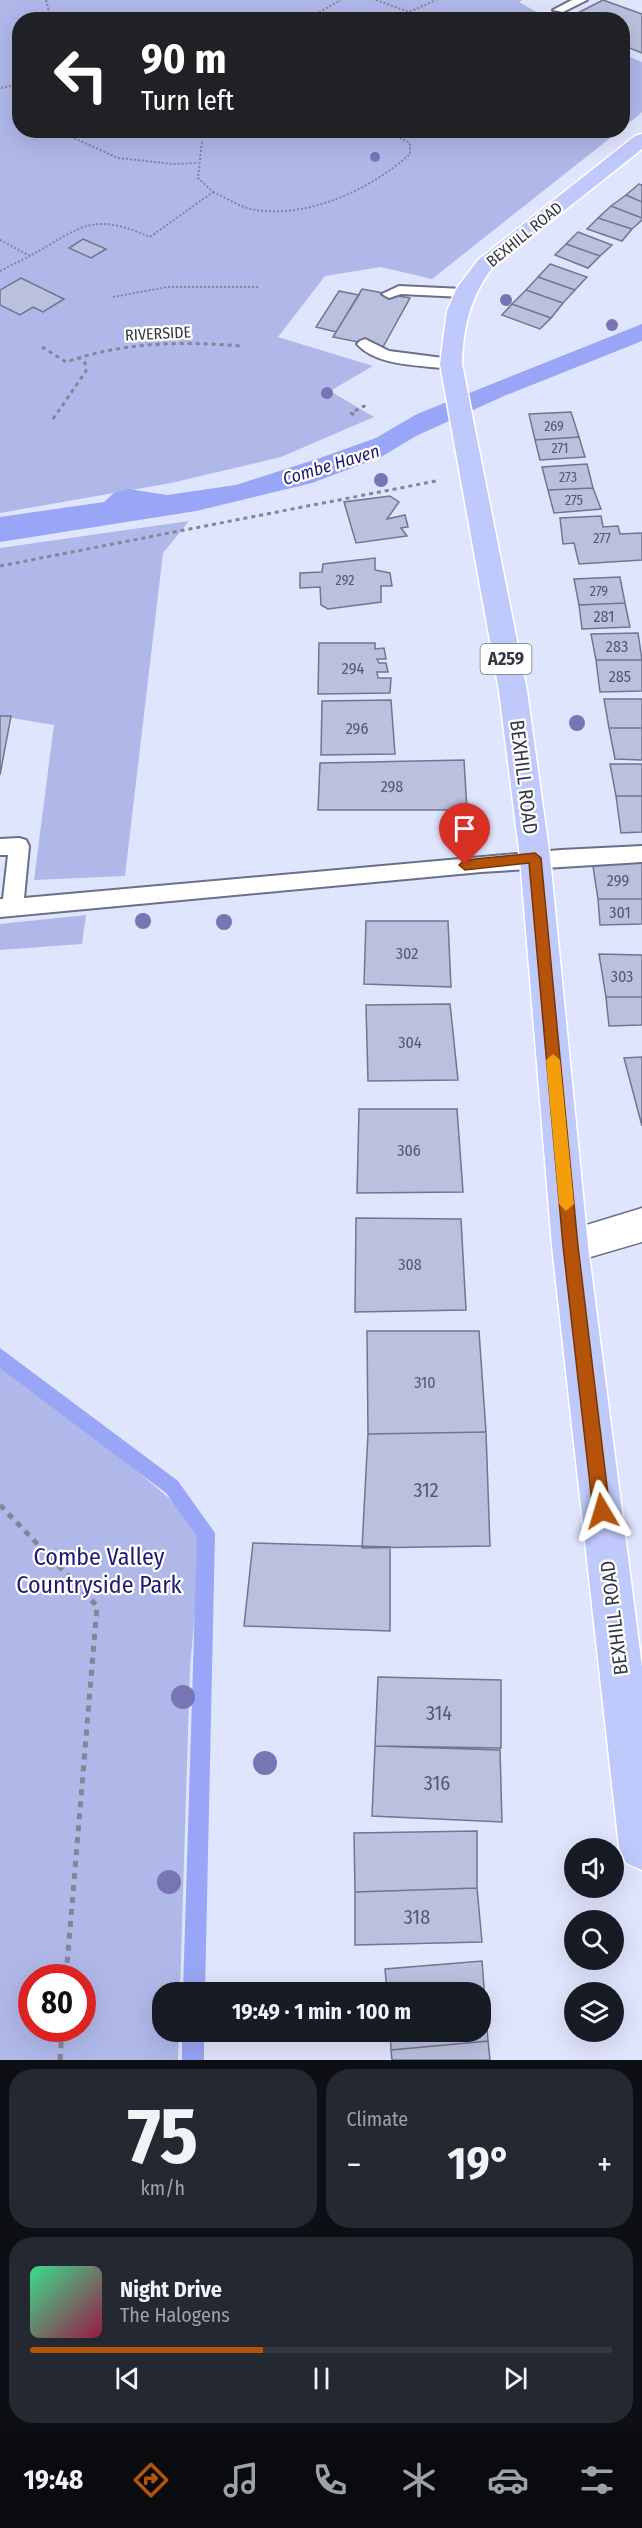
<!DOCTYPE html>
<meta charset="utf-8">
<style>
body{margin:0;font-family:"Fira Sans Condensed",sans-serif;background:#242831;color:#f1f3f6;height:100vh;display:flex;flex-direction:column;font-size:22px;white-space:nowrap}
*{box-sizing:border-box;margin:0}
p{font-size:20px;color:#9ea1a6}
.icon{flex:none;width:33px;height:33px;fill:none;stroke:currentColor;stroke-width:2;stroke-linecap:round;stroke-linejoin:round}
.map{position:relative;height:2060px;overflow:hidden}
.details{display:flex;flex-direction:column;gap:9px;padding:9px;background:#0d0f14;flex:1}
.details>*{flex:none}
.hud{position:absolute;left:12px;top:12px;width:618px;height:126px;border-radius:24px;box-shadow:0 6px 24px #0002;background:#202124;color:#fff;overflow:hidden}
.buttons{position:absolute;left:564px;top:1838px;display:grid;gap:12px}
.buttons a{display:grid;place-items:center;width:60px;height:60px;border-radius:50%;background:#171b24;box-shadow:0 6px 24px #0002;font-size:30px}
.speed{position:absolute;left:18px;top:1964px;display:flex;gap:12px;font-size:30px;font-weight:700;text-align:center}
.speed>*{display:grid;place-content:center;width:78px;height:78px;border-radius:50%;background:#171b24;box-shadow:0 6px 24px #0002;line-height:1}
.speed .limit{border:9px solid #d22;background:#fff;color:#111}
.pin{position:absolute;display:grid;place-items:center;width:51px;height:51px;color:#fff;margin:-62px -26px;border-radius:50% 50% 50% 0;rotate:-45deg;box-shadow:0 0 6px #0007}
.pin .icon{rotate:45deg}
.me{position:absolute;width:66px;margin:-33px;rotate:353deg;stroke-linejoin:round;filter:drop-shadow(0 0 4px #0008)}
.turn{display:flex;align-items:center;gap:21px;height:126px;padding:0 30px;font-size:27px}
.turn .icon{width:78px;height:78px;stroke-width:2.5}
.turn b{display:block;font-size:42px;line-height:51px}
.big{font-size:45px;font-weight:700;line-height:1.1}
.details .card{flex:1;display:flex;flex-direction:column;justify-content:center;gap:9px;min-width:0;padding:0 21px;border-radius:24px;background:#242831}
.details .dial{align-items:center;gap:0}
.dial b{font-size:78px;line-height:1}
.song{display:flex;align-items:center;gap:18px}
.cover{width:72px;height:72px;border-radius:9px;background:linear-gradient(135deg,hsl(150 70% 55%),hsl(340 70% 35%))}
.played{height:6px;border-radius:3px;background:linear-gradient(90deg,#b45309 40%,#363941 40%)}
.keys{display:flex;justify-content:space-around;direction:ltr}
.heat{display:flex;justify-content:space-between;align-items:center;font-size:33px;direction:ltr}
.details .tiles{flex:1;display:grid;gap:9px;grid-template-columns:1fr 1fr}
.card:last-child{grid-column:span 2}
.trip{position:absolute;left:152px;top:1982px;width:339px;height:60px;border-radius:24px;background:#171b24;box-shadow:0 6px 24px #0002;font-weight:700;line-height:60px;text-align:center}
.tab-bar{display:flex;height:96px;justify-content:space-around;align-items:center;background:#090b0e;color:#9ea1a6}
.tab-bar .icon{width:42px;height:42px}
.tab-bar .current{color:#b45309}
.tab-bar b{font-size:27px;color:#f1f3f6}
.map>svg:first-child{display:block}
.green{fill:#afb8e9;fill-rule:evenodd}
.water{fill:#99a5f6}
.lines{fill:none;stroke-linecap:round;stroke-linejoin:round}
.stream{fill:#99a5f6;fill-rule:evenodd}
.building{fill:#bac0de;stroke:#707590;stroke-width:1.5}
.lane-casing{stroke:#6a6f8a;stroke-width:4}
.street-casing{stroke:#6a6f8a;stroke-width:3}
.highway-casing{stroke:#fff;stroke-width:3}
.path-far2{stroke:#828698;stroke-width:2;stroke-dasharray:2 2;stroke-linecap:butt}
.path-far1{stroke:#828698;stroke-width:3;stroke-dasharray:4 4;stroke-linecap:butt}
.path{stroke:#828698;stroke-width:5;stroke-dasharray:6 6;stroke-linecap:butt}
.lane{fill:#fff;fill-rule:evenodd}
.street{fill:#fff;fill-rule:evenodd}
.highway{fill:#c0c9fb;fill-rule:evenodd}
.tree{fill:#7775b3}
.route{fill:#b45309;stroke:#753606;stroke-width:1.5}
.slow{fill:#f59e0b}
.labels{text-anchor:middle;stroke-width:4.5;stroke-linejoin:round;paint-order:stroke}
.far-number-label{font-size:14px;fill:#56596a}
.far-street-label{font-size:16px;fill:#353743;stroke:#fff}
.number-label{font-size:16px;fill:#56596a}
.far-water-label{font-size:18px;font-style:italic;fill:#211a75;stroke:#fff}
.shield{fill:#fff;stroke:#72737b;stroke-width:1.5}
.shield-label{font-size:18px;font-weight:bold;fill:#353743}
.street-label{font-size:20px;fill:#353743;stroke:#fff}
.near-number-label{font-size:20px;fill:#56596a}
.near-park-label{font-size:24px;fill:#211a75;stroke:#fff}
</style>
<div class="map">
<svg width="642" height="2060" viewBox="0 0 642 2060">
<rect width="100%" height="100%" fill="#e0e5fe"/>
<!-- green -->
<path class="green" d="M0,0H522L519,2L549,19L20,20V130L619,131L432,279L381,267L325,276L278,337L373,366L330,391L374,417L281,457L171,483L0,513Z
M623,54L642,62V112L623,128Z
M189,521L163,553L125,876L34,880L54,725L0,716V548Z
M86,915L82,944L0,950V924Z
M0,1355L203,1527L190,1667L180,1992H162V2031H179L178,2060H0ZM32,1977H82V2028H32Z"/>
<!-- water -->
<path class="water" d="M642,324V341L504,396L416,436L381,457L312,483L196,511L0,542V517L104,502L114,493L128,489L167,495L236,485L320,458L376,438L417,414Z"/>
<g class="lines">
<!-- stream -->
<path class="stream" d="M0,1348L178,1481L215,1533L205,1992H183L197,1536L166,1493L0,1368Z
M182,2031H204V2060H182Z"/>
</g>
<!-- building -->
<path class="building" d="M603,0L642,14V53L622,45V20H564Z
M639,184L642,185V202L626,195Z
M626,195L642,202V218L611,206Z
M611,206L642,218V220L632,229L598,218Z
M598,218L632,229L622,241L587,229Z
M578,232L612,245L600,256L566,244Z
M83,239L106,249L91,258L69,248Z
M566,244L600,256L588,268L555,255Z
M550,264L587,277L575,290L538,277Z
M538,277L575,290L563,303L526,290Z
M21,278L64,299L43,312L33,307L20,315L0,305V290Z
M362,289L410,298L383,347L333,337Z
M526,290L563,303L551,318L512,304Z
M339,291L359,295L336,332L316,327Z
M512,304L551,318L540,329L502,315Z
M571,412L579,437L535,440L529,414Z
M579,437L585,457L540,460L535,440Z
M587,464L593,488L548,490L542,467Z
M593,488L601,509L554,513L548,490Z
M390,496L399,502L387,519L405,515L408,527L401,528L407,536L356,543L344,502Z
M601,516L603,527L618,526L620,534L642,533V560L579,564L574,543L563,544L560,518Z
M375,558V570L390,573L392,586H381V602L328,609L321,605L320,587L300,588V573L322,572L323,564Z
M620,577L625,603L579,605L574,579Z
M625,603L630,627L582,629L579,605Z
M638,633L642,660H596L591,634Z
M319,643H375V649L384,648L386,659H377L379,663H386L388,672H377L378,678H391L390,693L318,694Z
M596,660H642V691L600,692Z
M604,699H642V728H609Z
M391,700L395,754L321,755L322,701Z
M0,716H11L0,775Z
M609,728H642V760L615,759Z
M464,760L467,810H318L320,763Z
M610,764H642V796H616Z
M616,796H642V832L621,833Z
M592,860L642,861V899H598Z
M598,899H642V924L600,925Z
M366,921H448L451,987L364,984Z
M599,954L642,955V997H606Z
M606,997H642V1025L609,1026Z
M450,1004L458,1080L368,1081L366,1005Z
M642,1057V1126L624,1058Z
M359,1109H457L463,1192L357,1193Z
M356,1218L461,1219L466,1310L355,1312Z
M367,1331H479L486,1432L368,1434Z
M486,1432L490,1546L362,1548L368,1434Z
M253,1543L390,1547V1631L244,1626Z
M378,1677L501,1680V1748L375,1746Z
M375,1746L500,1750L502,1822L372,1816Z
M477,1831V1888L355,1892L354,1833Z
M477,1888L482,1942L355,1945V1892Z
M482,1961L488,2041L391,2050L390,2031H480V1992H387L385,1969Z
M488,2041L490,2060H392L391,2050Z"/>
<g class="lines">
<!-- lane casing -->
<g class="lane-casing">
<path id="lane" d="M572,0H587L563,12L553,10Z
M399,286L463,289L470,293L463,297L401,294L389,298L382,294Z
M365,339L389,351L451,359L459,364L451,369C423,365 377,367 357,344L360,341Z
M19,838L26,840L29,846L24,898L561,850L642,846V862L481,872L0,917V899H3L8,855H0V839Z"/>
</g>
<!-- street casing -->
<g class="street-casing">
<path id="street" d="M642,1208V1242L570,1263L557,1258L552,1246L557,1234Z"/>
</g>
<!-- highway casing -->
<g class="highway-casing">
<path id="highway" d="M642,134V149L492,268C470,298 463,327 462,364L527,691L550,858L588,1246L642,1667V1870L626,1863L619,1847L552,1246L520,858L499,691L440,364L447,311L457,288L478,260L635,136Z"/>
</g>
<!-- path-far2 -->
<path class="path-far2" d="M46,0L50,15L48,20
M376,0L409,12L436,0
M305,20L341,0
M1,88L20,84
M56,130L118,158L173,164L198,163
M355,130L387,137L418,130
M213,192C227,198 241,208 256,210C310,218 371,189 410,154V143L400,138
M0,240L30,256C82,227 91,211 150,237L213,192L198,178L202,141
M0,271L30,256
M113,297L167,287H259"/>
<!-- path-far1 -->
<path class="path-far1" d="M42,347L66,362C124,342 181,341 241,346
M354,415L351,413L364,406L367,408
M53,419L86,371L85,363L78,357
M0,566L436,481"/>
<!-- path -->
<path class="path" d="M0,1505L97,1606L66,1977
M60,2060L62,2028"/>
<!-- lane -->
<use href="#lane" class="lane"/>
<!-- street -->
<use href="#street" class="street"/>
<!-- highway -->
<use href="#highway" class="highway"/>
</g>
<!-- trees -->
<g class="tree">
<circle cx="375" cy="157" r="5"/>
<circle cx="506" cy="300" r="6"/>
<circle cx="612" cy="325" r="6"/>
<circle cx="327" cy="393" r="6"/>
<circle cx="381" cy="480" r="7"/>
<circle cx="577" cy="723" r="8"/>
<circle cx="143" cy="921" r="8"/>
<circle cx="224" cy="922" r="8"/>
<circle cx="183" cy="1697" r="12"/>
<circle cx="265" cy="1763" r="12"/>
<circle cx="169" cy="1882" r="12"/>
</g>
<!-- route -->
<path class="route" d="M535,853L541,858L578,1246L610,1511L607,1517L602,1520L596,1517L593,1511L563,1246L529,863L465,870L459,865L465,860Z"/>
<!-- slow -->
<path class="slow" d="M553,1054L560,1060L574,1204L566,1211L559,1204L546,1060Z"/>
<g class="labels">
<!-- far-number labels -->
<g class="far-number-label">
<text x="554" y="431">269</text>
<text x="560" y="453">271</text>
<text x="568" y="482">273</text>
<text x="574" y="505">275</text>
<text x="602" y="543">277</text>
<text x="345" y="585">292</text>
<text x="599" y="596">279</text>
</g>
<!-- far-street labels -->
<g class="far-street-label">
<text transform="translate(524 234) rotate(-39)" y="6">BEXHILL ROAD</text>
<text transform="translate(158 333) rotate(-3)" y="6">RIVERSIDE</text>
</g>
<!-- number labels -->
<g class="number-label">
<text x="604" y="622">281</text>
<text x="617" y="652">283</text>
<text x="353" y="674">294</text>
<text x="620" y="682">285</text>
<text x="357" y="734">296</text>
<text x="392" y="792">298</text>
<text x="618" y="886">299</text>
<text x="620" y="918">301</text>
<text x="407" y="959">302</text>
<text x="622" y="982">303</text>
<text x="410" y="1048">304</text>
<text x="409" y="1156">306</text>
<text x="410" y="1270">308</text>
<text x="425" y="1388">310</text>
</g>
<!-- far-water labels -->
<g class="far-water-label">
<text transform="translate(331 465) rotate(-17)" y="6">Combe Haven</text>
</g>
<!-- shield labels -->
<rect class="shield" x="480.5" y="644" width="51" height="30" rx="4.5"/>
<g class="shield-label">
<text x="506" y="665">A259</text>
</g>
<!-- street labels -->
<g class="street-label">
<text transform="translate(524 777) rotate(83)" y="7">BEXHILL ROAD</text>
<text transform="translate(614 1618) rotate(-97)" y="7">BEXHILL ROAD</text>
</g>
<!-- near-number labels -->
<g class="near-number-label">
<text x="426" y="1497">312</text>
<text x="439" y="1720">314</text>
<text x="437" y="1790">316</text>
<text x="417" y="1924">318</text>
</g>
<!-- near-park labels -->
<g class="near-park-label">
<text x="99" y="1565">Combe Valley<tspan x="99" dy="28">Countryside Park</tspan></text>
</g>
</g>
</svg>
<div class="buttons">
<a><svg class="icon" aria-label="sound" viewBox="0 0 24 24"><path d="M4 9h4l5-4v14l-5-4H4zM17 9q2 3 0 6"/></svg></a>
<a><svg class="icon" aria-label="search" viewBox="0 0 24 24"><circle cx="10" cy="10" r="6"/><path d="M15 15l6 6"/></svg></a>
<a><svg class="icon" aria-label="layers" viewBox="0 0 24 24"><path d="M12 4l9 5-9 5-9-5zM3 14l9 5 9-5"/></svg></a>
</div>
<div class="speed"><div class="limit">80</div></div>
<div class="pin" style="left:465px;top:865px;background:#d93025"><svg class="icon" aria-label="arrive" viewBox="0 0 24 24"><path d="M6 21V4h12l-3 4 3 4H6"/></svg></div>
<svg class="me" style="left:602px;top:1511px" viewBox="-20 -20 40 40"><path d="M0-17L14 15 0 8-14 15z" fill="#b45309" stroke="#fff" stroke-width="4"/></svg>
<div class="trip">19:49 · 1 min · 100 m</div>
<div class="hud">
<div class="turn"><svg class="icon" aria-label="left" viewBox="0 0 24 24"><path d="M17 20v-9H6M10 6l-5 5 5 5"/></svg><div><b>90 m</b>Turn left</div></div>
</div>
</div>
<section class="details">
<div class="tiles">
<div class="card dial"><b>75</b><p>km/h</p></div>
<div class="card"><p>Climate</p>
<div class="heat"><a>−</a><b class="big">19°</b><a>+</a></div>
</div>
<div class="card">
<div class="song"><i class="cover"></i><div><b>Night Drive</b><p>The Halogens</p></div></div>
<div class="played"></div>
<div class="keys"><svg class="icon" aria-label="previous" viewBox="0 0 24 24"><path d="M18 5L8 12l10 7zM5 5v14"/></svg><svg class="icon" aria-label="pause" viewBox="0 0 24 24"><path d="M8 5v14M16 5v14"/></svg><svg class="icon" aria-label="next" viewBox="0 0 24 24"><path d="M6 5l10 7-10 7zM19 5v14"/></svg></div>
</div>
</div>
</section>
<nav class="tab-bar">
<b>19:48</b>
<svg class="icon current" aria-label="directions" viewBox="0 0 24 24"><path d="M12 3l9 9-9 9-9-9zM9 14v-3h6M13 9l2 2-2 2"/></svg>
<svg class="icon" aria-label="music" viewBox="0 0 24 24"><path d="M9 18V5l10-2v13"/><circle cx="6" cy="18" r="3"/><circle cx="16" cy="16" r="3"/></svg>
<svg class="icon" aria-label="phone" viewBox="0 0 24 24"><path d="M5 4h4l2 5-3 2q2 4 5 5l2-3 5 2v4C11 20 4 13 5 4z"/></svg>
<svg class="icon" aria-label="climate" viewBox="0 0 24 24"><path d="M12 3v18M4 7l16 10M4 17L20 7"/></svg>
<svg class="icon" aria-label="car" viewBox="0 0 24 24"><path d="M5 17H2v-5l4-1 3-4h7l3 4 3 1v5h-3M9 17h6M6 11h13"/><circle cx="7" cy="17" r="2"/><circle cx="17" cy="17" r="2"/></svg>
<svg class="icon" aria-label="filters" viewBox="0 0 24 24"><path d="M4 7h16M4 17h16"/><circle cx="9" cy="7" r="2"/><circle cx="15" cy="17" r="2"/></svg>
</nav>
